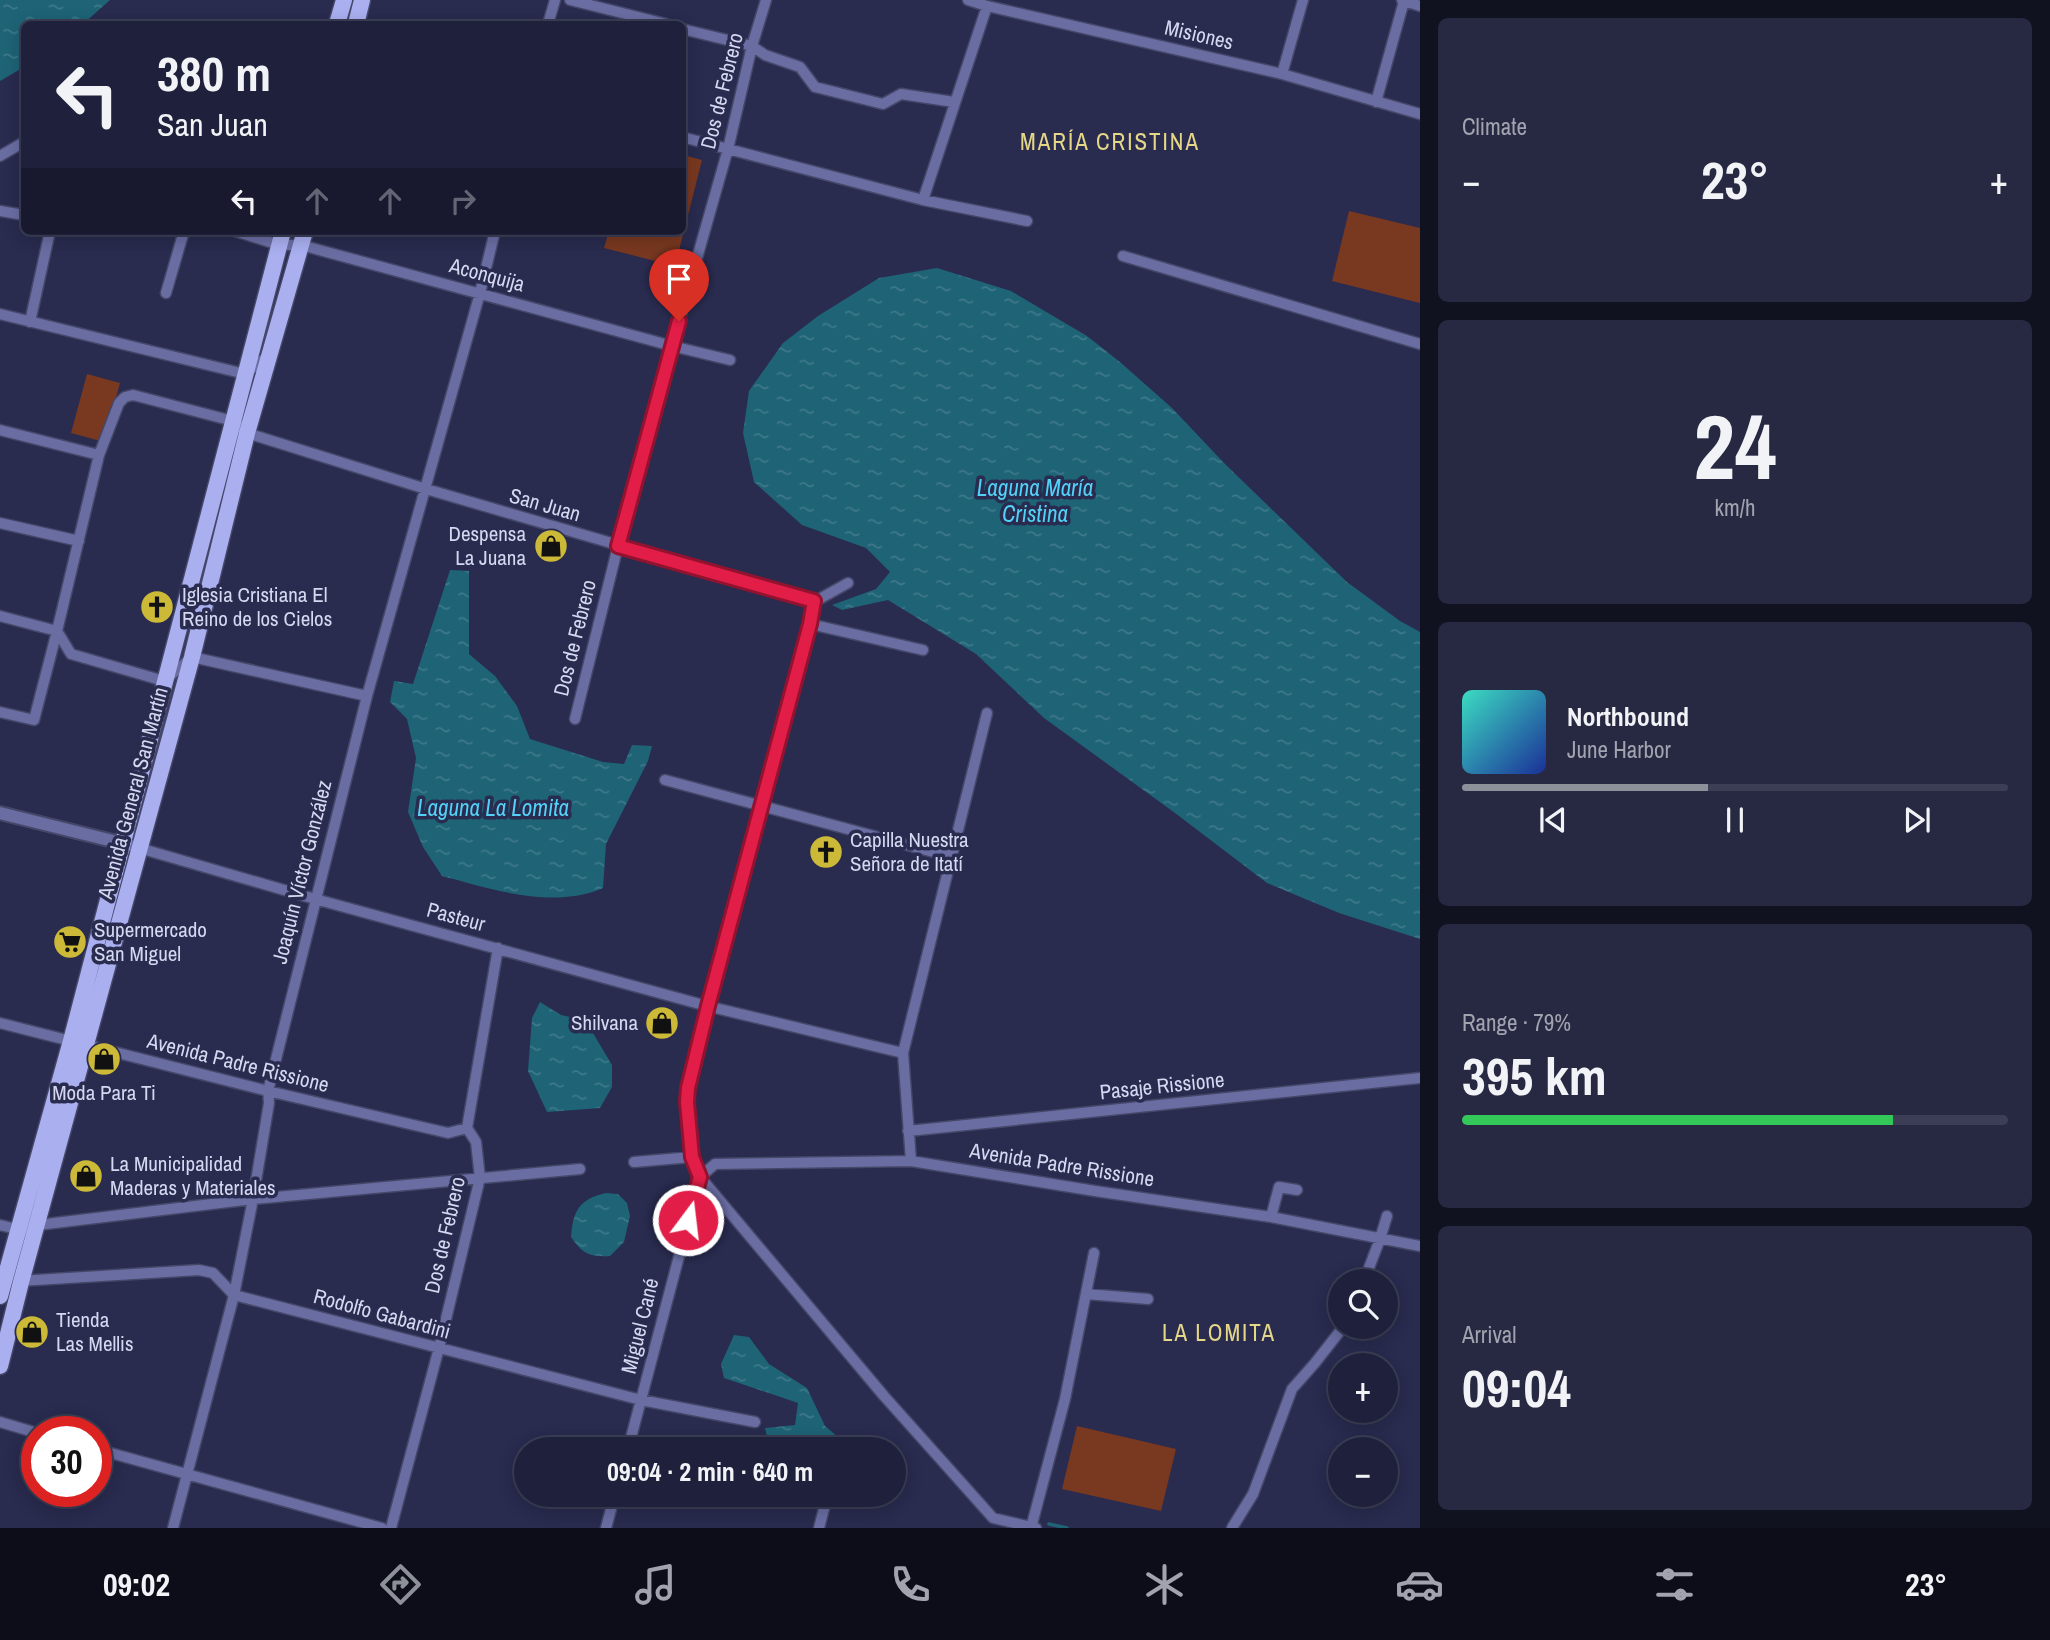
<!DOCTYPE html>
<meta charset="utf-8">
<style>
body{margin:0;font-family:"Archivo Narrow",sans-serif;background:#272842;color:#f1f3f6;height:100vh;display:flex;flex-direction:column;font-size:26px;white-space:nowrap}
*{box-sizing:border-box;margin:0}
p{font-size:23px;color:#a1a3af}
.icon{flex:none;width:38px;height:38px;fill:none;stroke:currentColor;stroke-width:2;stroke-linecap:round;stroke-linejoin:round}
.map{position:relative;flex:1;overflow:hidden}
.details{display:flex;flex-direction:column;gap:18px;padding:18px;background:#111220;width:630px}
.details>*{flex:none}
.banner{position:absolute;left:21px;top:21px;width:665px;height:214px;border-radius:10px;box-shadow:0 4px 18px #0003,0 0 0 2px #3c3e55;background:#1f203b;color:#f1f3f6;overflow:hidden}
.fabs{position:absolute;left:1328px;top:1269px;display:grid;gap:14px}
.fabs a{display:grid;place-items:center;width:70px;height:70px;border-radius:50%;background:#1f203b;box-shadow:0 4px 18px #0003,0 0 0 2px #3c3e55;font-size:35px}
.speed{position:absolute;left:21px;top:1416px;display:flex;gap:14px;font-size:35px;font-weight:700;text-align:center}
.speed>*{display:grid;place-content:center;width:91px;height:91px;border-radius:50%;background:#1f203b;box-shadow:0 4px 18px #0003,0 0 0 2px #3c3e55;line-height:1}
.speed .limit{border:10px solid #d22;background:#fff;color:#111}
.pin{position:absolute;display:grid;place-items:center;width:60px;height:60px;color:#fff;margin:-72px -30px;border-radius:50% 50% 50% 0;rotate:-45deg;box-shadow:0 0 7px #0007}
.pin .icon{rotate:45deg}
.me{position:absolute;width:77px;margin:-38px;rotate:15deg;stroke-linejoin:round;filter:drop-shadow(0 0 5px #0008)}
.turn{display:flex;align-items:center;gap:24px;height:147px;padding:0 21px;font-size:32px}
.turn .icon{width:91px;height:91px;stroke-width:2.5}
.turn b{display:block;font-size:49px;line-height:60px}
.lanes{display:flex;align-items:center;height:66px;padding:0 21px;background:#0003;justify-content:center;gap:35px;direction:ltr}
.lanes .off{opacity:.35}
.big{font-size:52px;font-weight:700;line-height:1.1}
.details .widget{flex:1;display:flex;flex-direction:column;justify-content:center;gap:10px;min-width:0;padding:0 24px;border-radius:10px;background:#272842}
.details .dial{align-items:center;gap:0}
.dial b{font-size:91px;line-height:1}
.song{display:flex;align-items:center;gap:21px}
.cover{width:84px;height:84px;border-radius:10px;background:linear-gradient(135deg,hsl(170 70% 55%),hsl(230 70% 35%))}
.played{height:7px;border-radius:4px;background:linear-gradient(90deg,#8c9099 45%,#3c3e55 45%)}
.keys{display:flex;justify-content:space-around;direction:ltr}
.heat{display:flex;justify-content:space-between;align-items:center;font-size:38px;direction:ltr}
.charge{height:10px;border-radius:5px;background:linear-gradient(90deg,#34c759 79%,#3c3e55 0)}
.trip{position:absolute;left:514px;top:1437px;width:392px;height:70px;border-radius:35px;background:#1f203b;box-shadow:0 4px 18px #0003,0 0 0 2px #3c3e55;font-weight:700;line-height:70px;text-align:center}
.tabs{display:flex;height:112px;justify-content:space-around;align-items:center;background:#0c0d18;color:#a1a3af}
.tabs .icon{width:49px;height:49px}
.tabs .active{color:#8c9099}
.tabs b{font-size:32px;color:#f1f3f6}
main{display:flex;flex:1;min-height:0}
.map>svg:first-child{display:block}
.green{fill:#793820}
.water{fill:url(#water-ripples)}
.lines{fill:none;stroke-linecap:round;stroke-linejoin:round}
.stream{stroke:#1e6376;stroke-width:3.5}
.minor-casing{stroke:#454769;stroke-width:13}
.tertiary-casing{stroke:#454769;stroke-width:16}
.primary-casing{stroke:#454769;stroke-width:19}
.minor{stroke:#696da2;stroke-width:10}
.tertiary{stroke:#696da2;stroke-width:12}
.primary{stroke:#a9afef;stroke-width:16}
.route-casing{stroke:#92132f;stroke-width:18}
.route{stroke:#e11d48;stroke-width:12}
.labels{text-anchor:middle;stroke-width:7;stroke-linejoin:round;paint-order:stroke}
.street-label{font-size:21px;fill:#d5d8f0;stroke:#292b4f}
.poi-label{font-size:21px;fill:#d5d8f0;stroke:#292b4f;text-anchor:start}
.neighbourhood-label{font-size:23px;letter-spacing:2px;fill:#e4d788;stroke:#292b4f}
.water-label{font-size:23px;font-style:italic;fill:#52d2f6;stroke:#292b4f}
</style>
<main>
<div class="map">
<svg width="1420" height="1528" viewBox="0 0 1420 1528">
<defs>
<pattern id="water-ripples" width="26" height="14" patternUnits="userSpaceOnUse" patternTransform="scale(1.75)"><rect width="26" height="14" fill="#1e6376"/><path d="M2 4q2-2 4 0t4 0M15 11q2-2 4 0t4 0" fill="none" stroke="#3e798a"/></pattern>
</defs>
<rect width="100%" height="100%" fill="#292b4f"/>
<!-- green -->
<path class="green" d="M683,155L702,160L675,266L604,248L609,231H682Z
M1349,211L1420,228V303L1332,281Z
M87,374L120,383L104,442L71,433Z
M1077,1426L1176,1449L1161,1511L1062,1489Z"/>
<!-- water -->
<path class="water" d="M0,0H110L83,24H24V67L0,81Z
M937,268L1011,291L1087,336L1120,362L1172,408L1225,464L1347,582L1400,621L1420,632V939L1339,913L1267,883L1175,813L1044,718L976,654L888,600L842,610L832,605L876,589L890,572L866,548L802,525L754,482L743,433L749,391L783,343L818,316L879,278Z
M450,570L469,571V654L495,676L517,706L530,739L603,762L624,764L632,745L652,746L648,761L606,844L603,888C552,910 492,889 442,876L423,847L408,812L416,758L407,719L390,702L394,681L413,684Z
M540,1002L561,1015L584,1020L590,1028L612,1065V1087L600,1108L547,1112L528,1071L532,1018Z
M606,1193L618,1194L627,1203L630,1216L624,1242L610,1256C589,1257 583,1254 571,1237C573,1211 579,1199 606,1193Z
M734,1335L749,1337L769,1364L807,1388L825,1426L852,1449H770L765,1428L795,1425L798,1403L724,1378L721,1364Z"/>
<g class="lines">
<!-- stream -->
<path class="stream" d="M1049,1524L1067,1528"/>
<!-- minor casing -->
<g class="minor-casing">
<path id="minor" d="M570,0L666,24
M968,0L987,6L1282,74L1420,114
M1402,0L1420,6
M548,24L555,0
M682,29L752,46L765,55L800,67L815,87L883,104L901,94L954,102
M1282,74L1303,0
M1376,102L1404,1
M682,137L923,200L1027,221
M0,156L24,142
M923,200L987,6
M0,211L24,215
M235,231L279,245H301L672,346L730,360
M1123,256L1420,344
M166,293L184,231
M0,314L245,374L269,355
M30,322L50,231
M0,430L99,455
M0,523L79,541
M0,616L57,631L71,654L164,681L192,657L367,696
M810,624L923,650
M0,712L34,720L57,631L99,455L119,403L125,397L133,395L233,421L247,433L426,489L814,602L848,583
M575,719L618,546L672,346L728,149L752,46L766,0
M665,780L952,857
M139,848L315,899L707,1006L903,1053
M0,1023L268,1091L448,1133L467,1128
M908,1131L1420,1078
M911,1161L903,1053L987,713
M634,1162L692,1157
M1271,1217L1279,1187L1297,1190
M0,1225L17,1229L38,1225L253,1199L580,1169
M19,1281L199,1270L213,1273L234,1295L641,1400L755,1422
M1364,1281L1380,1239L1387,1216
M1086,1294L1148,1299
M0,1422L37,1433
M96,1449L382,1528
M628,1449L700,1177C689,1150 686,1118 688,1088L707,1006L810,624L814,602
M173,1528L234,1295L253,1199L269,1103L268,1091L367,696L480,293L495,231
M391,1528L439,1348L480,1178L476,1142L467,1128L498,948
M606,1528L615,1494
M819,1528L827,1497
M1031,1528L1065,1399L1094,1253
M1036,1528L993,1518L884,1396L700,1177L715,1164L911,1161L1095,1191L1271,1217L1420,1246
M1232,1528L1253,1494L1292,1389L1315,1363L1344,1326"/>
</g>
<!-- tertiary casing -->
<g class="tertiary-casing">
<path id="tertiary" d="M0,813L129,845"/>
</g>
<!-- primary casing -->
<g class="primary-casing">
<path id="primary" d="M337,24L344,0
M356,24L362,0
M0,1296L71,1041L283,231
M0,1366L21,1282L192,657L247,433L305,231"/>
</g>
<!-- minor -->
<use href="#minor" class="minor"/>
<!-- tertiary -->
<use href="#tertiary" class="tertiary"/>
<!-- primary -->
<use href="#primary" class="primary"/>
</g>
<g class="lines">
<!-- route casing -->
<g class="route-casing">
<path id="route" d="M679,321L618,546L814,601L810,624L708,1006L688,1088L687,1102L692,1157L700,1177L688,1220"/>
</g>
<!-- route -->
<use href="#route" class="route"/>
</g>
<!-- icons -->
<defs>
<g id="shop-disc" transform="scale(1.75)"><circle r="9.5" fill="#cdb938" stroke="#292b4f"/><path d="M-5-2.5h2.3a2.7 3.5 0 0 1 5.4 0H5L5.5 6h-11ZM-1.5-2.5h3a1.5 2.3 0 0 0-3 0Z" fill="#111"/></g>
<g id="church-disc" transform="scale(1.75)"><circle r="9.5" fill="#cdb938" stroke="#292b4f"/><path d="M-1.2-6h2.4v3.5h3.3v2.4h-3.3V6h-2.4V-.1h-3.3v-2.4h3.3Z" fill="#111"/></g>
<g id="supermarket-disc" transform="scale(1.75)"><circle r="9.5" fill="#cdb938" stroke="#292b4f"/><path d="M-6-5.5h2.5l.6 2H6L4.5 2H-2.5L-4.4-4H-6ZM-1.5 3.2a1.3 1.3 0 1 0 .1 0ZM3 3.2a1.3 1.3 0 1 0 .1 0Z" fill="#111"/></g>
</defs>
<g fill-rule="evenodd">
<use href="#shop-disc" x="551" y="546"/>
<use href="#church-disc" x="157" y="607"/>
<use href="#church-disc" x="826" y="852"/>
<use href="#supermarket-disc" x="70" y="942"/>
<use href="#shop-disc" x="662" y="1023"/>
<use href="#shop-disc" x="104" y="1059"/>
<use href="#shop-disc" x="86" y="1176"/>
<use href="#shop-disc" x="32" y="1332"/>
</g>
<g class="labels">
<!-- street labels -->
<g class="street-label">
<text transform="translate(1199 35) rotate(13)" y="7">Misiones</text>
<text transform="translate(722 91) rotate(-76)" y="7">Dos de Febrero</text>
<text transform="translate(487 275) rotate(15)" y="7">Aconquija</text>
<text transform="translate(545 505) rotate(16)" y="7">San Juan</text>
<text transform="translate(575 638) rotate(-76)" y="7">Dos de Febrero</text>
<text transform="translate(133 793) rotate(-75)" y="7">Avenida General San Martín</text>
<text transform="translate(302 872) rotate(-76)" y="7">Joaquín Víctor González</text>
<text transform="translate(456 917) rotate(15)" y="7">Pasteur</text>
<text transform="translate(238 1063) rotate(14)" y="7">Avenida Padre Rissione</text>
<text transform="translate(1162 1086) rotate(-6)" y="7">Pasaje Rissione</text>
<text transform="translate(1062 1165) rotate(9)" y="7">Avenida Padre Rissione</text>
<text transform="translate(445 1235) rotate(-77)" y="7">Dos de Febrero</text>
<text transform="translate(382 1314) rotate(15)" y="7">Rodolfo Gabardini</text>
<text transform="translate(640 1326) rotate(-76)" y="7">Miguel Cané</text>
</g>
<!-- poi labels -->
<g class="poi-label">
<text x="526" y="541" text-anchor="end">Despensa<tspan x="526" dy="24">La Juana</tspan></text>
<text x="182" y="602">Iglesia Cristiana El<tspan x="182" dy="24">Reino de los Cielos</tspan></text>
<text x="850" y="847">Capilla Nuestra<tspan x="850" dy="24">Señora de Itatí</tspan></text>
<text x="94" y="937">Supermercado<tspan x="94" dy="24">San Miguel</tspan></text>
<text x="638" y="1030" text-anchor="end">Shilvana</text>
<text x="104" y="1100" text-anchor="middle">Moda Para Ti</text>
<text x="110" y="1171">La Municipalidad<tspan x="110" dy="24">Maderas y Materiales</tspan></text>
<text x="56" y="1327">Tienda<tspan x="56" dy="24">Las Mellis</tspan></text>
</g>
<!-- neighbourhood labels -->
<g class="neighbourhood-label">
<text x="1110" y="150">MARÍA CRISTINA</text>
<text x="1219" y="1341">LA LOMITA</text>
</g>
<!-- water labels -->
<g class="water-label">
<text x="1035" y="496">Laguna María<tspan x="1035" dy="26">Cristina</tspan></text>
<text x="493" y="816">Laguna La Lomita</text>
</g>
</g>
</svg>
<div class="fabs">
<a><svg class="icon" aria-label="search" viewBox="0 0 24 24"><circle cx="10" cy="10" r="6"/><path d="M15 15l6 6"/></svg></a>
<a>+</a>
<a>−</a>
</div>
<div class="speed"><div class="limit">30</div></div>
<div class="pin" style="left:679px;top:321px;background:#d93025"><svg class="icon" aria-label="arrive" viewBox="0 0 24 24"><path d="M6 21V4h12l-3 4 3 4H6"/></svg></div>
<svg class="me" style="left:688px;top:1220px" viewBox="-20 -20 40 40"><circle r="17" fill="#e11d48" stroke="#fff" stroke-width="3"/><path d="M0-11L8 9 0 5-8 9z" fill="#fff"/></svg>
<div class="trip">09:04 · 2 min · 640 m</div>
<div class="banner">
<div class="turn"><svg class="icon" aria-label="left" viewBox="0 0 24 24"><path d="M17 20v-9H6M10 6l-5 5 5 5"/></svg><div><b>380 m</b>San Juan</div></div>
<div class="lanes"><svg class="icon" aria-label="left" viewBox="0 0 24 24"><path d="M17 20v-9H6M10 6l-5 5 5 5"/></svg><svg class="icon off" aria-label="ahead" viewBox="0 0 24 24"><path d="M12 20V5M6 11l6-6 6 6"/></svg><svg class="icon off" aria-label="ahead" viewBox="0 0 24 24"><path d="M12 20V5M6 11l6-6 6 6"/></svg><svg class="icon off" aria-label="right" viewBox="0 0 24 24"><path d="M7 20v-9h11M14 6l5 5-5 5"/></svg></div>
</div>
</div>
<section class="details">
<div class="widget"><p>Climate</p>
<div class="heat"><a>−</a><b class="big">23°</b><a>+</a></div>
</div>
<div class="widget dial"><b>24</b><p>km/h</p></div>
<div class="widget">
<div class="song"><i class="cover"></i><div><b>Northbound</b><p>June Harbor</p></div></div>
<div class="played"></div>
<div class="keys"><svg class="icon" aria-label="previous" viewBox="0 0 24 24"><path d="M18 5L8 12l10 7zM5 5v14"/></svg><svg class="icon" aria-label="pause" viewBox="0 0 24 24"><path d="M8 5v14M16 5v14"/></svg><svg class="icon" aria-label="next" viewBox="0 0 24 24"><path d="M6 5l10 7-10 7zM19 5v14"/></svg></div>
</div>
<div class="widget"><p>Range · 79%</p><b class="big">395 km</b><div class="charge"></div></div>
<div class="widget"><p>Arrival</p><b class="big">09:04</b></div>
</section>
</main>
<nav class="tabs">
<b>09:02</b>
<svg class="icon active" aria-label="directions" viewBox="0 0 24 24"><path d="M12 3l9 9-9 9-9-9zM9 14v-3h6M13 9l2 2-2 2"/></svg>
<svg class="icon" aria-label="music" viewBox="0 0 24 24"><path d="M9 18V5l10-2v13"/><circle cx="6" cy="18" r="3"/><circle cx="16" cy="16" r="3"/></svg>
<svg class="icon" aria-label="phone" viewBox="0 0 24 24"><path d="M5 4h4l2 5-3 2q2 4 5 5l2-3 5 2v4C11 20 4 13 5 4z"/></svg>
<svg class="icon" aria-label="climate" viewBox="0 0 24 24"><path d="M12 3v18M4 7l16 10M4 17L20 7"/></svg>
<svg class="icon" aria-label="car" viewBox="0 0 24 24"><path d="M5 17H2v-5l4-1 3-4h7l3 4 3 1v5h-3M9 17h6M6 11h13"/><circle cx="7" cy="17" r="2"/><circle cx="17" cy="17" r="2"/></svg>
<svg class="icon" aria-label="filters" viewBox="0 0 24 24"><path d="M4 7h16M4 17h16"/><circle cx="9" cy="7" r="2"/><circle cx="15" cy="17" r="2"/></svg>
<b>23°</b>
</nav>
